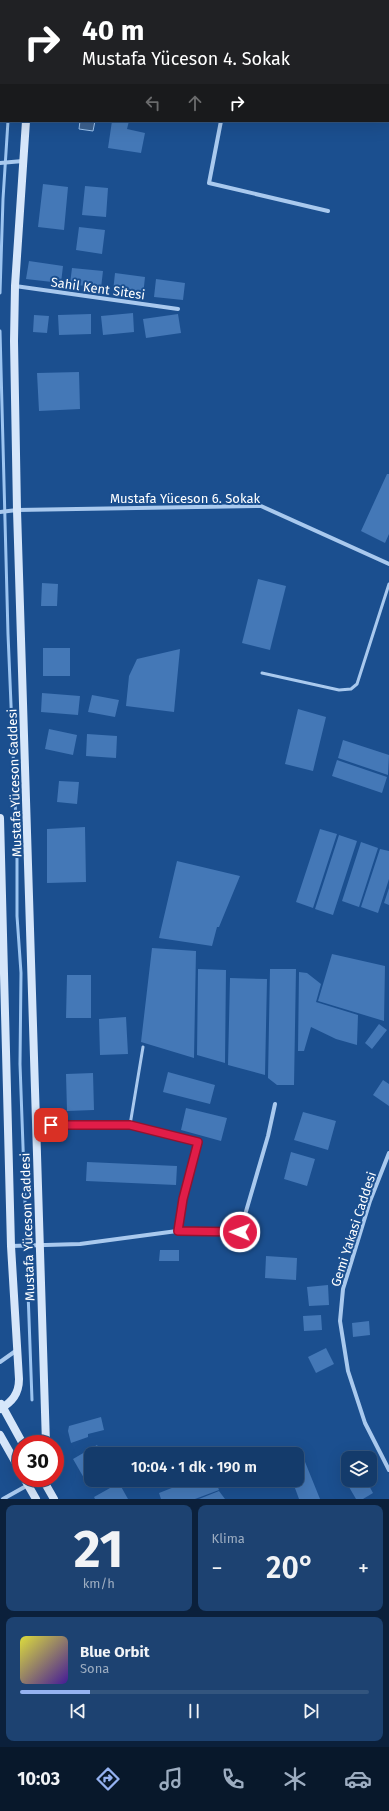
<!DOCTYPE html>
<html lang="tr">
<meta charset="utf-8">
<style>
body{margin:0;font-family:"Fira Sans",sans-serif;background:#1d4271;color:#f1f3f6;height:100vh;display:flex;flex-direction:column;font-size:15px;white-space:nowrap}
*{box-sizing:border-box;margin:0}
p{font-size:13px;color:#9dadc1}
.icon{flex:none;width:22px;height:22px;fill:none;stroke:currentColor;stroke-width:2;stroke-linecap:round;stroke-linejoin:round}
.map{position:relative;height:1499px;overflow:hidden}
.side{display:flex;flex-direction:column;gap:6px;padding:6px;background:#0b203b;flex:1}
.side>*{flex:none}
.top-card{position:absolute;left:0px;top:0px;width:389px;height:122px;box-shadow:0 4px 16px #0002,0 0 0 1px #33557e;background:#202124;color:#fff;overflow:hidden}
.buttons{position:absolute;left:341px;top:1451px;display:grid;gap:8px}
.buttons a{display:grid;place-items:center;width:36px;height:36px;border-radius:8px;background:#143b6b;box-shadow:0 4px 16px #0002,0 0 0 1px #33557e;font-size:20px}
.speed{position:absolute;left:12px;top:1435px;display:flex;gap:8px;font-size:20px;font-weight:700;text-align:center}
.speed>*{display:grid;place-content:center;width:52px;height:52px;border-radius:50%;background:#143b6b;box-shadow:0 4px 16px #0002,0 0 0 1px #33557e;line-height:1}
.speed .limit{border:6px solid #d22;background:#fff;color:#111}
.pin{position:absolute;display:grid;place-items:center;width:34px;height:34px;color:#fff;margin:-17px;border-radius:8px;box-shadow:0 2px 6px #0006}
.me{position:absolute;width:44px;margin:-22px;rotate:271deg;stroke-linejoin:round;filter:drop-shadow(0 0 3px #0008)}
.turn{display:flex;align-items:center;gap:14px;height:84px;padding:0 16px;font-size:18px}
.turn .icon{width:52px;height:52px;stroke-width:2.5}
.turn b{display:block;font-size:28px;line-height:34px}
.lanes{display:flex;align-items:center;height:38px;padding:0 16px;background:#0003;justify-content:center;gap:20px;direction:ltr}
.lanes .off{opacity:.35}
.big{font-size:30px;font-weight:600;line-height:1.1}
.side .widget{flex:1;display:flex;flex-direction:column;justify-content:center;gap:6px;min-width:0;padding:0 14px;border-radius:8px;background:#1d4271}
.side .dial{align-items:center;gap:0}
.dial b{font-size:52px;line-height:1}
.song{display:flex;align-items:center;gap:12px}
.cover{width:48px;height:48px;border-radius:6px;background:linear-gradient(135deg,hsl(60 70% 55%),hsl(260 70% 35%))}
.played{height:4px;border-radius:2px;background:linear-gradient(90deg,#95b2f1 20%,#33557e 20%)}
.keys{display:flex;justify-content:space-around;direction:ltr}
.heat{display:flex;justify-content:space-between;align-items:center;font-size:22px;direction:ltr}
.side .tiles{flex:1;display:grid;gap:6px;grid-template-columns:1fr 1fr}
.widget:last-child{grid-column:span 2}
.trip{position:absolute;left:84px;top:1447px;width:220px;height:40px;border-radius:8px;background:#143b6b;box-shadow:0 4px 16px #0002,0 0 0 1px #33557e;font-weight:600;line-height:40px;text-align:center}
.tab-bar{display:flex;height:64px;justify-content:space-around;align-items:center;background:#08182b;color:#9dadc1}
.tab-bar .icon{width:28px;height:28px}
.tab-bar .active{color:#95b2f1}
.tab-bar b{font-size:18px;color:#f1f3f6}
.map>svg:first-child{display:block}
.water{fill:#3c6290;stroke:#9cc4f0}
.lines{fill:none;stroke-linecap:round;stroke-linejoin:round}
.stream{stroke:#9cc4f0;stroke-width:3}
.building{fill:#4478b7}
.lane{stroke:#a9c9ee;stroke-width:3}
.street{stroke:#a9c9ee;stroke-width:4}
.secondary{stroke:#d6e6fa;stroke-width:8}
.route-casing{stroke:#92132f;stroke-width:10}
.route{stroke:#e11d48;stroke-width:7}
.labels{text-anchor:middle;stroke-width:4;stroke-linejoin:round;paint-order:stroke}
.street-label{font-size:13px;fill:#fff;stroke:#1b4f8f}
</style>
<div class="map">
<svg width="389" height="1499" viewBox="0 0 389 1499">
<rect width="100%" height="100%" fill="#1b4f8f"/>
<!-- water -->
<path class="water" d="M80,121H95L93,131L79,129Z"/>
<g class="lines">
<!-- stream -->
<path class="stream" d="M18,1V0
M0,293L3,199L8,121
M0,331L8,634L17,846V916L21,973L20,1064L26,1229
M27,1265L32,1400"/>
</g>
<!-- building -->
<path class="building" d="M112,121H129L127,129L145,133L141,153L108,148Z
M43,184L68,187L64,230L38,227Z
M85,186L108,188L106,217L82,215Z
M79,227L105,230L102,254L76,250Z
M29,261L63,266L61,283L26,279Z
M72,268L103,271L101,288L70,284Z
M115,273L145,277L143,296L113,292Z
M156,279L185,283L183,300L154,297Z
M133,313L134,332L103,335L101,316Z
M91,314V334L59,335L58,315Z
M178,314L181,333L146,338L143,319Z
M34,315L49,316L47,333L33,332Z
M79,372L80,409L39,411L37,373Z
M387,474H389V534L385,543L361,531Z
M258,579L286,586L270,650L242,643Z
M42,583L58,584L57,606H41Z
M43,648H70V676H43Z
M180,649L174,712L126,706L129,676L137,659Z
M42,693L80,696L78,715L41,712Z
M92,695L119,700L115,717L88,712Z
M298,709L326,717L313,771L285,764Z
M49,729L77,735L73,755L45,749Z
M87,734L117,736L116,758L86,756Z
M343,740L389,755L388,775L338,758Z
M337,760L387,777L382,793L332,776Z
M59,781L79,782L77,804L57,802Z
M85,827L86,882L47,883V829Z
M320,829L337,834L313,908L296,902Z
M339,835L357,841L333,915L315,909Z
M361,842L378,848L359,907L342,901Z
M380,849L389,851V879L378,913L361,907Z
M177,861L240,876L219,927H217L212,946L159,938Z
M389,888V905L384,903Z
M152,948L196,951L194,1058L141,1042Z
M332,954L385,966L384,1021L318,1001Z
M198,969L226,970L225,1063L197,1055Z
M270,969H296L294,1085H277L268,1078Z
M299,972L307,973L321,984L316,1002L358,1015L357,1045L336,1039L311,1027L304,1051H298Z
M67,975H91V1018H66Z
M230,978L267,979L265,1075L228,1065Z
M126,1017L128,1054L100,1055L99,1019Z
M379,1024L387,1030L372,1049L365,1043Z
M168,1072L215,1085L210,1104L163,1092Z
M93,1073L94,1110L67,1111L66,1074Z
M383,1080L389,1084V1106L373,1095Z
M186,1108L227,1118L221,1141L181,1130Z
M303,1112L336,1121L328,1150L294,1140Z
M291,1152L315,1159L307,1186L284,1179Z
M87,1162L177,1166L176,1185L86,1181Z
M160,1250H179V1261H159Z
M266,1256L297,1258L296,1280L265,1278Z
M328,1285L329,1305L309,1306L307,1287Z
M321,1315L322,1330L304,1331L303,1316Z
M369,1321L370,1335L353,1337L352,1323Z
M326,1348L334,1364L316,1373L308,1357Z
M101,1417L104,1430L88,1434V1437L71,1443L68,1431L69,1426Z
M97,1445L102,1454H91V1480H97L88,1485L73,1459Z
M299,1447L320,1499H299L292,1480H297V1454H281Z
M192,1480H215L219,1490L195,1499H161L159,1493Z
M361,1480H366L373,1493L363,1499H356L349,1487Z
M119,1483L128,1499H95L94,1497Z
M219,1491L225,1499H199Z"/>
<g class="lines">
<!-- lane -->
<path class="lane" d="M262,673L339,690L351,689L357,684L389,584
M130,1125L143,1047"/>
<!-- street -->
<path class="street" d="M213,0L217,1
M388,72H389
M221,121L209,183L328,211
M0,163L23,161
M15,286L178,309
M0,512L17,510L261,506L389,564
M36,1125H130L198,1142L183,1199L177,1231
M389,1153L370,1201L343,1289L340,1321L348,1371L365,1423L389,1470
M11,1246L80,1244L177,1231L240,1232L268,1136L275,1104
M0,1362L17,1350
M3,1499L28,1485"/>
<!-- secondary -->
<path class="secondary" d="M38,1V0
M26,121L15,286L14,341L17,510L46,1444
M0,818L11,1246L19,1379C19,1394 12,1402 0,1409
M1,1404L23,1444
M0,1435L21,1472
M24,1478L36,1499
M42,1478L54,1499
M28,1485L35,1478"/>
</g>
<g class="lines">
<!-- route casing -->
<g class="route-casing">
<path id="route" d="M51,1125H130L198,1142L183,1199L178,1231L240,1232"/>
</g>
<!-- route -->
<use href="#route" class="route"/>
</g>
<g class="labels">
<!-- street labels -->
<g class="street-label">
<text transform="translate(98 288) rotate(8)" y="5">Sahil Kent Sitesi</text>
<text x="185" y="503">Mustafa Yüceson 6. Sokak</text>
<text transform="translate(14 783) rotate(-92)" y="5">Mustafa Yüceson Caddesi</text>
<text transform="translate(27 1227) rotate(-92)" y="5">Mustafa Yüceson Caddesi</text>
<text transform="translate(353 1229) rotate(-72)" y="5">Gemi Yakasi Caddesi</text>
</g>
</g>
</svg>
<div class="buttons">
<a><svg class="icon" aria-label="layers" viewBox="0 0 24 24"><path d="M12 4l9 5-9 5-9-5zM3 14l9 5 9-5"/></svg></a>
</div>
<div class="speed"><div class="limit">30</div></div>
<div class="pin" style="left:51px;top:1125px;background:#d93025"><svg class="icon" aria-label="arrive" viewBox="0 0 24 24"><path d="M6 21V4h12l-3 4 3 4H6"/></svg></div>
<svg class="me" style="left:240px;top:1232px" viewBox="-20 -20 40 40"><circle r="17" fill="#e11d48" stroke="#fff" stroke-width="3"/><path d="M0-11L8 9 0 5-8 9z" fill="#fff"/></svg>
<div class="trip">10:04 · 1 dk · 190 m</div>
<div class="top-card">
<div class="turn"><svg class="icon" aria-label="right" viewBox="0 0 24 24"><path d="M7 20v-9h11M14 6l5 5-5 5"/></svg><div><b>40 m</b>Mustafa Yüceson 4. Sokak</div></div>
<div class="lanes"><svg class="icon off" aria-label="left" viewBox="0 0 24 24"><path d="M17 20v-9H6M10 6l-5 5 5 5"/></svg><svg class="icon off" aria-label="ahead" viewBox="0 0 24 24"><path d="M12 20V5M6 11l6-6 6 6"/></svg><svg class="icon" aria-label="right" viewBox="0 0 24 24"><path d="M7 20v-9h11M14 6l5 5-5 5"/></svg></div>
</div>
</div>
<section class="side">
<div class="tiles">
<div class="widget dial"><b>21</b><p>km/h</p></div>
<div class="widget"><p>Klima</p>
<div class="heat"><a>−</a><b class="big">20°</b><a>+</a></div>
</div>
<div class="widget">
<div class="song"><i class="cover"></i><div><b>Blue Orbit</b><p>Sona</p></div></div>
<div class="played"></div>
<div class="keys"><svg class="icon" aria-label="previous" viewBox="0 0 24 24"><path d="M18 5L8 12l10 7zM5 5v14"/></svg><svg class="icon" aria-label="pause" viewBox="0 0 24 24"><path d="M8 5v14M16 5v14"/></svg><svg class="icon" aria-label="next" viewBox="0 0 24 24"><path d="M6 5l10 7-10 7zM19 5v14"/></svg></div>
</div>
</div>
</section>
<nav class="tab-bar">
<b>10:03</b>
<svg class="icon active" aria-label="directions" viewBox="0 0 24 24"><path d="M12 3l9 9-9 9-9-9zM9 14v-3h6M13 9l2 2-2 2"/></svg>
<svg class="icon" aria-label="music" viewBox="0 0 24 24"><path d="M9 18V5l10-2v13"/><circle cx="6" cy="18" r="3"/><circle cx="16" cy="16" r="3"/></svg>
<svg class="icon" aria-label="phone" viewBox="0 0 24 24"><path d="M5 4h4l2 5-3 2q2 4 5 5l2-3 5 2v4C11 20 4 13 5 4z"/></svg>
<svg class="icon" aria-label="climate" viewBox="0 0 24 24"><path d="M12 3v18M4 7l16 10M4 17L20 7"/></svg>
<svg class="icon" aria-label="car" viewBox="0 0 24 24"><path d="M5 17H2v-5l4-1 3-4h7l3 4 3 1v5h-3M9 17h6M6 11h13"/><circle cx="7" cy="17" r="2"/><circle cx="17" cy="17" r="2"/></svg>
</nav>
